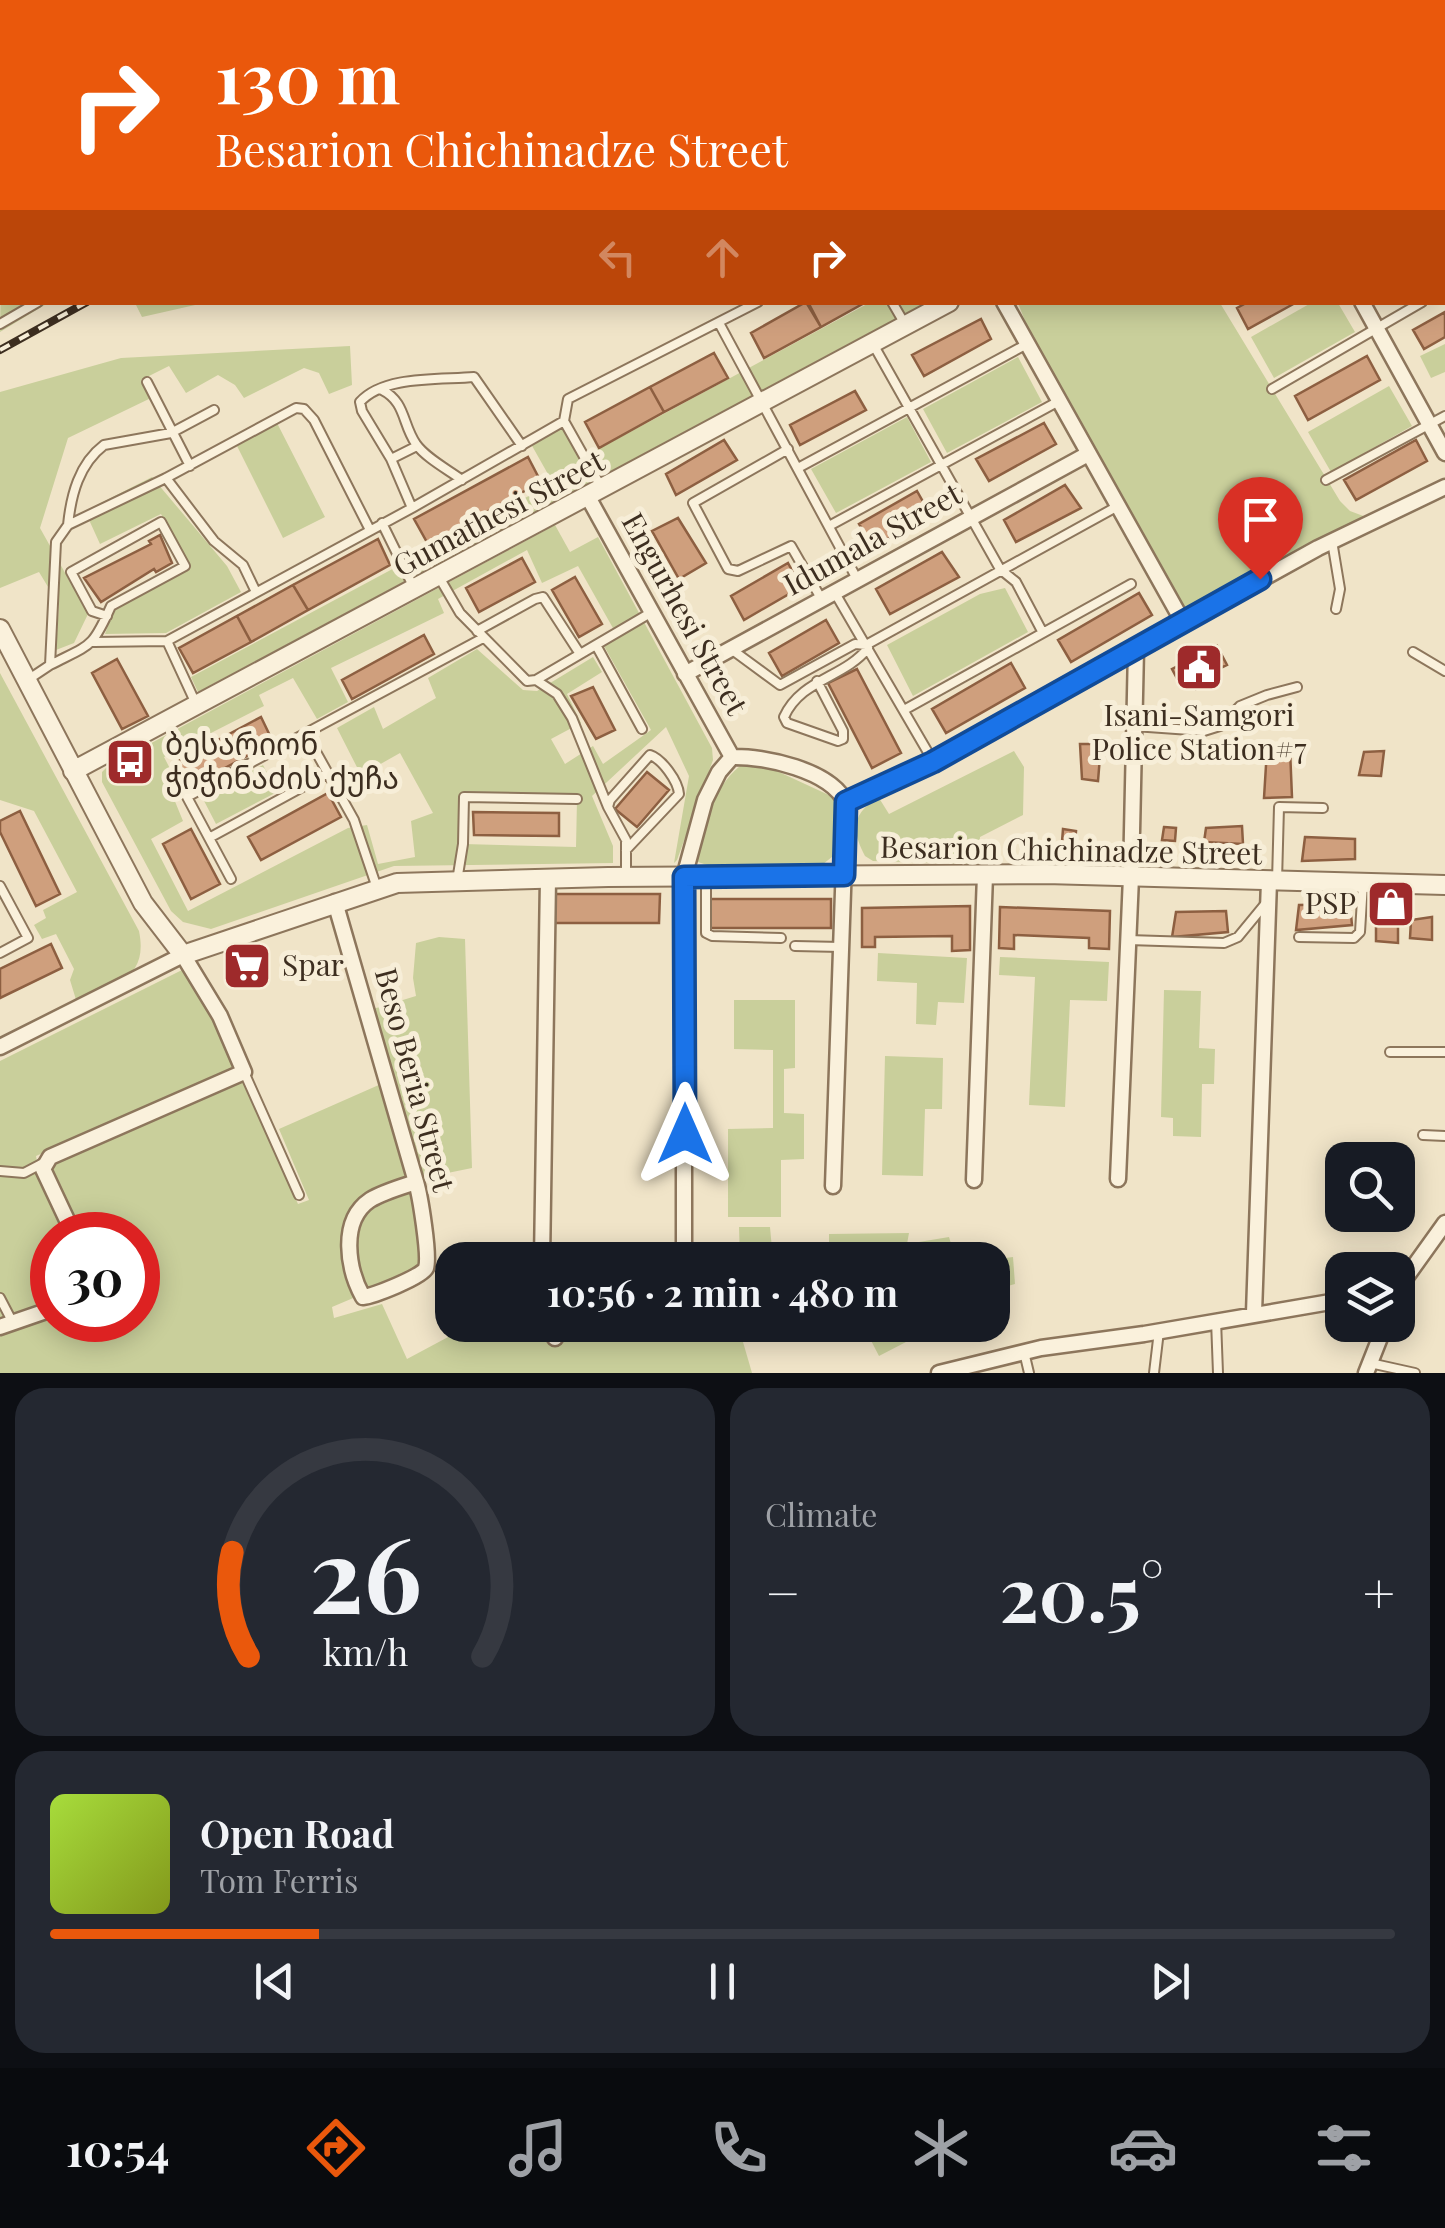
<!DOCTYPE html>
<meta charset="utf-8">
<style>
body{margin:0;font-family:"Playfair Display","Noto Sans Georgian",serif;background:#242831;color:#f1f3f6;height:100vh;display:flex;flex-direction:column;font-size:38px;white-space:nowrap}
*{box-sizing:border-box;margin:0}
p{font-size:32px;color:#9ea1a6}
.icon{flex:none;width:55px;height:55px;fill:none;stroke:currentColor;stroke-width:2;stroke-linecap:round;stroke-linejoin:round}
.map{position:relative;height:1373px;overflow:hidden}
.sheet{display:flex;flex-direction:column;gap:15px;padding:15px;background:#0d0f14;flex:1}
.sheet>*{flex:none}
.guide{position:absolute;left:0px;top:0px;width:1445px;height:305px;box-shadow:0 5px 25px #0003;background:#ea580c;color:#fff;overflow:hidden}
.buttons{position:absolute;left:1325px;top:1142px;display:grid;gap:20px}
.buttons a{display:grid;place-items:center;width:90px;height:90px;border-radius:20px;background:#171b24;box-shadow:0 5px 25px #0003;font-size:50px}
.speed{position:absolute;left:30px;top:1212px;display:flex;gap:20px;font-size:50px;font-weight:700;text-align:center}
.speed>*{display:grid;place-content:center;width:130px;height:130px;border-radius:50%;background:#171b24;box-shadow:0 5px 25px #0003;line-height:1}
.speed .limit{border:15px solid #d22;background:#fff;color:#111}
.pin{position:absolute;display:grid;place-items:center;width:85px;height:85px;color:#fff;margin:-102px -42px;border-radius:50% 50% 50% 0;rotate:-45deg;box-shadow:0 0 10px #0007}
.pin .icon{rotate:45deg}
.me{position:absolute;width:110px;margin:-55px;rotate:0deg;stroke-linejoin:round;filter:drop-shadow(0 0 8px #0008)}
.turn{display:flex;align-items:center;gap:35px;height:210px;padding:0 50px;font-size:45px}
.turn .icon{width:130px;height:130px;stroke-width:2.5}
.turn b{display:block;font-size:70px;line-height:85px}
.lanes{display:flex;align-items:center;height:95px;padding:0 50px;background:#0003;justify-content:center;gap:50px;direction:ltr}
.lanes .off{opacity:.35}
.big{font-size:75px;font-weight:700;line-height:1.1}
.sheet .widget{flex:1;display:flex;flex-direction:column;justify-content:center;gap:15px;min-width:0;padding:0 35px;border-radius:30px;background:#242831}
.sheet .dial{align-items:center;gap:0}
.dial svg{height:260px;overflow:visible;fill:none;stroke:#363941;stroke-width:7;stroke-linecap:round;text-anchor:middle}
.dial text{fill:#f1f3f6;stroke:none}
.song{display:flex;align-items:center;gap:30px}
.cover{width:120px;height:120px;border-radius:15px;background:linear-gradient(135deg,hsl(80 70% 55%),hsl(70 70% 35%))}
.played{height:10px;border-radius:5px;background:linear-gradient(90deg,#ea580c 20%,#363941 20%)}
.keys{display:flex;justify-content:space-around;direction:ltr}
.heat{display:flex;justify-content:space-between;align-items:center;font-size:55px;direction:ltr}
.sheet .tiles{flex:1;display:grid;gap:15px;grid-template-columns:1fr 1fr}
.widget:last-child{grid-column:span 2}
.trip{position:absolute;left:435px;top:1242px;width:575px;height:100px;border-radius:30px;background:#171b24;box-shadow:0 5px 25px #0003;font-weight:700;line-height:100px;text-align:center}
.tabs{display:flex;height:160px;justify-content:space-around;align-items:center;background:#090b0e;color:#9ea1a6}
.tabs .icon{width:70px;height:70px}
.tabs .active{color:#ea580c}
.tabs b{font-size:45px;color:#f1f3f6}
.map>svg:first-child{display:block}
.green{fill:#c9cf9b;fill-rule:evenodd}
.building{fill:#cf9f7d;stroke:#8d5f41;stroke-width:2.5}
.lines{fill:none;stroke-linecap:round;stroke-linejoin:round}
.service-casing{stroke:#8d765c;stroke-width:12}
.minor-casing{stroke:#8d765c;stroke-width:19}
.tertiary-casing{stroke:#8d765c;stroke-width:22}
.service{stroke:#faf1dc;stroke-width:8}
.minor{stroke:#faf1dc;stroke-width:14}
.tertiary{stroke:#faf1dc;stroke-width:18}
.rail-casing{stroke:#3d2e20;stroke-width:8}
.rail{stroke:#f7eed8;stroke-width:4;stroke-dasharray:11;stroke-linecap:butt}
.route-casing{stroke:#114b97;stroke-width:25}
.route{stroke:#1a73e8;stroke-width:18}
.labels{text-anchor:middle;stroke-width:10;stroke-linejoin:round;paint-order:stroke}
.street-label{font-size:30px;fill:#3d2e20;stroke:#f7eed8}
.poi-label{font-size:30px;fill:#3d2e20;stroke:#f7eed8;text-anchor:start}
</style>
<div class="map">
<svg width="1445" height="1373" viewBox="0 0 1445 1373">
<rect width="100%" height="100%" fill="#f0e4c8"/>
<!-- green -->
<path class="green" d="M332,0H604L600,2Z
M2,221V302L48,303L0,332Z
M141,302H204V303L142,317L136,305Z
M869,303H925L198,692L191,677L553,483L531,444L563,427L582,458Z
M1018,303H1220L1340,501L1350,511L1366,517L1186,612L1027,326Z
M1311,303H1338L1355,332L1274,378L1251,337Z
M1445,344V372L1431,378L1420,356Z
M350,346L352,385L329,394L319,373L304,368L244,398L235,385L218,375L186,393L169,366L141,380L151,398L68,438L40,528L88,614L74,643L56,650L59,605L39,572L0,588V392L121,358Z
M1018,357L1042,402L947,453L923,409Z
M1389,386L1412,426L1331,472L1308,432Z
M907,417L931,462L836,513L811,469Z
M277,423L325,517L283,538L236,444Z
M152,477L227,566L241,592L166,633L105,634L114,609L189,567L161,514L100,544L85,511Z
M555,525L570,552L598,537L712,748L713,760L677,860L674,863L689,776L666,727L592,796L613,846V863L394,866L211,929L183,922L171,911L102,782V772L107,767ZM527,550L542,583L578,566L618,637L604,646L651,730L603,764L593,746L565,764L551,739L581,723L567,694L602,672L593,657L537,691L523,690L477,649L428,678L436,698L383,729L374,707L337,728L361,775L400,753L433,813L411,821L415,857L378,864L367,825L348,828L188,911L151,839L183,821L174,799L183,794L164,757L264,706L259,695L293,678L317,719L348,702L331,668L444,613L438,599ZM464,797L577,800L576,847L463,844Z
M1005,588L1028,632L913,696L887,645L980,594Z
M0,673L139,931C149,980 113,984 77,1003L70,980L74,969L56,934L42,939L34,925L46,918L43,910L77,892L34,811L0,800Z
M1014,751L1024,767L1023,815L980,837L978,864L873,861L865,856C851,830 852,812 879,798L889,814Z
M263,765L277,792L216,824L202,797Z
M740,766H766L831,796L838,806L832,857L823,864L707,865L695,861L693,856C705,824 713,788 740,766Z
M439,937L465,939L472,1168L423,1178L373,1009L416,996L413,978L416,943Z
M878,953L967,958L964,1003L938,1002L936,1025L916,1024L917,983L877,981Z
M1000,957L1109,962L1107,1001L1070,1000L1065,1107L1029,1105L1035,977L999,975Z
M182,970L192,976L234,1061L232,1068L36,1156L39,1173L67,1235H52V1305L0,1324V1061Z
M1164,990L1201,991L1199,1048L1215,1049L1214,1084H1202L1201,1137L1173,1136V1118L1161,1117Z
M734,1000H795V1068L784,1069V1113L804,1114V1159L781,1160V1217H728V1129L773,1128V1050L734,1049Z
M885,1056L943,1058L942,1109H925L923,1176L882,1175Z
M241,1079L298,1204L309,1200L279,1129L381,1084L415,1194L421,1267L417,1271L332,1307L334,1318L382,1304L407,1359L450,1336L548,1337V1344L561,1343L562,1325H750L743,1342L752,1373H0V1334L52,1315V1320H138V1235H83L50,1167L54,1159Z
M739,1227H770L773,1260H740Z
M909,1233L907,1244L949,1237L956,1260H829V1234Z
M689,1254V1260H549L547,1255Z
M1013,1257L1015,1284L993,1290L992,1260H989Z
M863,1325H901L906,1342L879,1356Z"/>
<!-- building -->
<path class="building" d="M86,0H192L81,2Z
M251,0H291L292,2H252Z
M806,302L821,327L764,358L751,333Z
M808,302H866L821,327Z
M1248,302H1297L1248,329L1237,308Z
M1445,312V337L1424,349L1413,330Z
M981,319L991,339L924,376L912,355Z
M714,353L728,378L664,412L650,387Z
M1367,356L1380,380L1308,420L1295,396Z
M650,387L664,412L599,448L585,422Z
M855,391L866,410L800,445L790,425Z
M1044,423L1056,444L989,481L976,459Z
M724,440L737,460L676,495L666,474Z
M1416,440L1427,461L1356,500L1344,480Z
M528,457L541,482L428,544L414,519Z
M1065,485L1081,508L1016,542L1004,520Z
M917,491L930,514L873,547L859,524Z
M678,518L706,563L679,579L652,531Z
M160,535L172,563L156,572L154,569L101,602L84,578L151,544L149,541Z
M378,539L390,565L308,610L293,585Z
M942,552L959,577L890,614L876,589Z
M522,558L535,582L479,612L466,588Z
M788,563L801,587L744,620L731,596Z
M575,577L602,624L579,637L552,590Z
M293,585L308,610L251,642L237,616Z
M1139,593L1152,615L1071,662L1058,640Z
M237,616L251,642L193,673L179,648Z
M826,620L839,643L782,676L769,653Z
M424,635L434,654L352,699L342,680Z
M1217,646L1227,665L1206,675L1209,682L1196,689L1191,678L1180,684L1172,669Z
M117,659L148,716L122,729L92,673Z
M1011,663L1025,688L946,733L932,709Z
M857,669L901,753L872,768L828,683Z
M593,687L615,730L596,739L571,696Z
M261,717L273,742L188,788L175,763Z
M1080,744H1101L1098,781L1082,779Z
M1267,749H1290L1292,797L1264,798Z
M1384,751L1381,776L1359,775L1364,752Z
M647,772L669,790L637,827L615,809Z
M328,793L341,817L261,860L248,837Z
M20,811L60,894L36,906L0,832V821Z
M473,812L559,813V836L474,835Z
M1242,826L1243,844L1204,842L1206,828Z
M1164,827L1176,828L1175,841L1162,840Z
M191,829L220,884L191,899L163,844Z
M1063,829L1076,831L1075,844L1062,842Z
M1305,837L1355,839V859L1302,861Z
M555,894H660L659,923H554Z
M709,899H831V928H709Z
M1350,904L1352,925L1296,930L1299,905Z
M970,906V950L952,951V936L875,937V947H862V908Z
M1000,907L1110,911L1109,949L1089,948V938L1014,935V949L999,948Z
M1226,911L1228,932L1172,937L1176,912Z
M1432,917V940L1410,938L1411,920Z
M1398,919V943L1376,941V922Z
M51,944L62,968L0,998V969Z"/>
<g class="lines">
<!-- service casing -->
<g class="service-casing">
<path id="service" d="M1223,0L1224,2
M1364,0L1365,2
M1442,0L1445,5
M51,2L56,0
M1123,2L1128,0
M1335,2L1340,0
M0,31L2,30
M1442,108L1445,112
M0,206L2,205
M1442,291L1445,289
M892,302L906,326
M719,323L857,579
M0,324L38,302
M873,344L1000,569L1016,582L1043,633
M147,382L190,466
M1272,389L1422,302
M382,390C406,402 402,424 416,444C426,458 447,469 462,480
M788,449L693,503L728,569L738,571L791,546L822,600
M391,459L417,446
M798,468L1027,344
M166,478L214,541L243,565L256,592
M1326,480L1445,416
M600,485L564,421L568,399L758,302
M412,508L391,459L362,411L360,402C384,375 441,380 474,377L522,446
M382,523L413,586
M68,525C71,495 79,464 104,445L171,433L214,410
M829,526L1059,401
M1332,541L1340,589L1336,609
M439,577L460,613L527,681L536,680L652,612
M835,593L933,761
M477,631L535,599L543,597L580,654
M94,642L167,641
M596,645L642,729
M731,649L780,685L855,644L866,645L1118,506
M1413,652L1445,671
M50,665C91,644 92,649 111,606L185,566L161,522L71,572L92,611L107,616
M536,680L557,694L572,718L608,807
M26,681L50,665L56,542L68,525L166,478L296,408L304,409L314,420L370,530
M817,681L843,731V739L838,741L787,723L784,717C801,679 844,678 868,648
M197,706L167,641L412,508L564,421
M904,710L1131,584
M1134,726L1204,731L1220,726L1240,706L1267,695L1297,687
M306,734L354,820L377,888
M209,838L328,773
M626,876V840L608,807L610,800L650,755C662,759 678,781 679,794L626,850
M231,879L187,797L483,638
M706,879V933L712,936L781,938
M457,881L463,844L464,797L577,799
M1277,881L1279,807L1323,808
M0,886L28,938L0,953
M1299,937L1354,938L1360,932L1363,883
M1128,940L1224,943L1238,937L1266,903
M795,946L841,947
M1390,1052H1445
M244,1072L299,1195
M1423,1135L1445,1136
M0,1171L24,1173L45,1162
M0,1298L13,1323
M1216,1320L1218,1373
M1024,1352L1029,1373
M1370,1363L1415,1373
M1154,1373L1159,1331"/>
</g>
<!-- minor casing -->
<g class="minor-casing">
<path id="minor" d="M326,0L327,2
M1004,302L1183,622
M1362,302L1445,453
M588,497L732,757
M685,674L1088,454
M846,803L933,761L1318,548L1445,487
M335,902L416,1182C420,1195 430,1256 426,1268C422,1277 373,1296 363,1297C348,1270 339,1221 370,1200C383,1192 401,1187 416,1182
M0,1047L183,955L220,1016L244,1072L50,1157L43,1169L74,1235
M1118,1179L1131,877L1136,649
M974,1180L985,875
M684,1243V877L705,800L719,772L732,757C764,756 831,770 846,803L833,1186
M542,1260L548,879
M1398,1297L1407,1276L1445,1223
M1254,1313L1269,881
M555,1325V1338
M0,1327L52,1309
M939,1373L1041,1348L1144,1334L1342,1300
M1366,1373L1385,1325"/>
</g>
<!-- tertiary casing -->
<g class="tertiary-casing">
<path id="tertiary" d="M1442,38L1445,37
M0,629L143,903L183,955L397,883L608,877L1046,874L1445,885
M73,771L949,302"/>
</g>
<!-- service -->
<use href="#service" class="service"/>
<!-- minor -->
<use href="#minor" class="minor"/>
<!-- tertiary -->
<use href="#tertiary" class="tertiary"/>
<!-- rail casing -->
<g class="rail-casing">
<path id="rail" d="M609,2L613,0
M630,2L634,0
M0,350L87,302"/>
</g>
<!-- rail -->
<use href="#rail" class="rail"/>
</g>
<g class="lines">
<!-- route casing -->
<g class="route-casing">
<path id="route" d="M685,1134L684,877L844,875L846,802L933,762L1260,579"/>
</g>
<!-- route -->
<use href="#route" class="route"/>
</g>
<!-- icons -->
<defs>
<g id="civic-square" transform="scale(2.5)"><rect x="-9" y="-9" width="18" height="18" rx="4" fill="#9e2a2b" stroke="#f7eed8"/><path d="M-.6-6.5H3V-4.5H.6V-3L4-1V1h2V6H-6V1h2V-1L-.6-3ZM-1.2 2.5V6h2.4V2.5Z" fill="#fff"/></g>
<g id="bus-square" transform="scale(2.5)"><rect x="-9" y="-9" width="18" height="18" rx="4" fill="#9e2a2b" stroke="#f7eed8"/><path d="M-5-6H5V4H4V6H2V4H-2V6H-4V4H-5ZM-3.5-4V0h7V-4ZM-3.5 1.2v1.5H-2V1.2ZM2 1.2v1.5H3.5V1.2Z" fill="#fff"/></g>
<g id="shop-square" transform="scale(2.5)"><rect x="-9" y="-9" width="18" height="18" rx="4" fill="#9e2a2b" stroke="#f7eed8"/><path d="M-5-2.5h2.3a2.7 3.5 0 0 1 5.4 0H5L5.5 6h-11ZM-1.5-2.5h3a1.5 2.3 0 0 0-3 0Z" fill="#fff"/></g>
<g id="supermarket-square" transform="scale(2.5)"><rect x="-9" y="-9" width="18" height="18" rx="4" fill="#9e2a2b" stroke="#f7eed8"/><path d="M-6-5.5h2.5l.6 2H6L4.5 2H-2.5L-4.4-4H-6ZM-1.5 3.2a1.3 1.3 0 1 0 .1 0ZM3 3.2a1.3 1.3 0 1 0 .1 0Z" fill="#fff"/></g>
</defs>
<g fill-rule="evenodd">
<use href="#civic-square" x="1199" y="667"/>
<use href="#bus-square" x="130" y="762"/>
<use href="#shop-square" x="1391" y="904"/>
<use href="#supermarket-square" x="247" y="966"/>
</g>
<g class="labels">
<!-- street labels -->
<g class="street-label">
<text transform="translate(499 514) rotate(-28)" y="10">Gumathesi Street</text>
<text transform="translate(873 540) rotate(-29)" y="10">Idumala Street</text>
<text transform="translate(684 614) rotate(61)" y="10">Engurhesi Street</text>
<text transform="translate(1071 851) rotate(1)" y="10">Besarion Chichinadze Street</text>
<text transform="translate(414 1080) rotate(75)" y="10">Beso Beria Street</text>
</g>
<!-- poi labels -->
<g class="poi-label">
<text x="1199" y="726" text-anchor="middle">Isani-Samgori<tspan x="1199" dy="34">Police Station#7</tspan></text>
<text x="165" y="755">ბესარიონ<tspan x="165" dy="34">ჭიჭინაძის ქუჩა</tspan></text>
<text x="1356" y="914" text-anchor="end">PSP</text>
<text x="282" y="976">Spar</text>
</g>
</g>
</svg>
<div class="buttons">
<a><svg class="icon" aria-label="search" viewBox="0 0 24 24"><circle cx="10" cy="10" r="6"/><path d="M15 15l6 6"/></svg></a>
<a><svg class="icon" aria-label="layers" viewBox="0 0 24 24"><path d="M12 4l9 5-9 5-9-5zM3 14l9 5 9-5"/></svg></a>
</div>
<div class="speed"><div class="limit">30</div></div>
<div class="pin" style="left:1260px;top:579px;background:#d93025"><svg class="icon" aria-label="arrive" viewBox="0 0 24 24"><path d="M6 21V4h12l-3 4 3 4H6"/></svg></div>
<svg class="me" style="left:685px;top:1134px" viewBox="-20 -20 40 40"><path d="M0-17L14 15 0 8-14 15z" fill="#1a73e8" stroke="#fff" stroke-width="4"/></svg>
<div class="trip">10:56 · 2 min · 480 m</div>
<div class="guide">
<div class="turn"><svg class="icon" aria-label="right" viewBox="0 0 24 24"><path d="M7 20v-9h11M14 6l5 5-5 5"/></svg><div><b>130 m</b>Besarion Chichinadze Street</div></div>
<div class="lanes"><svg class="icon off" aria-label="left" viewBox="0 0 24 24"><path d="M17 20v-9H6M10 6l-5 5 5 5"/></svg><svg class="icon off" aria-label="ahead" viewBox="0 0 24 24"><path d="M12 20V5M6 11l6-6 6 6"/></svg><svg class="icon" aria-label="right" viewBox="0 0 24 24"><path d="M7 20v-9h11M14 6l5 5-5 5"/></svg></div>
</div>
</div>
<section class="sheet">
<div class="tiles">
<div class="widget dial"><svg viewBox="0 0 100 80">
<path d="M14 69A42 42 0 1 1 86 69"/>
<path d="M14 69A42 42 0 0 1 9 37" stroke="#ea580c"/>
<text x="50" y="56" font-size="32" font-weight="700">26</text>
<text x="50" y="72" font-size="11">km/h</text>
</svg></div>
<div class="widget"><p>Climate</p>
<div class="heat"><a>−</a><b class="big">20.5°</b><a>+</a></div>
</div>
<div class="widget">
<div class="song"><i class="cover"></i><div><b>Open Road</b><p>Tom Ferris</p></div></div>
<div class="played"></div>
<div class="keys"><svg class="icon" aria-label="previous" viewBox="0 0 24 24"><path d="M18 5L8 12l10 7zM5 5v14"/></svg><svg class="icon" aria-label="pause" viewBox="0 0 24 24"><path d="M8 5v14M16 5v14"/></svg><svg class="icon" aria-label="next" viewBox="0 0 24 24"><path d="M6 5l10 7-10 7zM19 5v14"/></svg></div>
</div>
</div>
</section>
<nav class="tabs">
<b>10:54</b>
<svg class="icon active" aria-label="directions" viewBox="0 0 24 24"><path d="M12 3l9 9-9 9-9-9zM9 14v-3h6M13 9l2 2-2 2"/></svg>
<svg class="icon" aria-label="music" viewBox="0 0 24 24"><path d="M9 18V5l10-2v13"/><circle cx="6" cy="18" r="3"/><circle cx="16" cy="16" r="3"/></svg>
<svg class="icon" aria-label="phone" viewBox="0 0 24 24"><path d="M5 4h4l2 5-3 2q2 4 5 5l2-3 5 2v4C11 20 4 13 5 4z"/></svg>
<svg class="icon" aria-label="climate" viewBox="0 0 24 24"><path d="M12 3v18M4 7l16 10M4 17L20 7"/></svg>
<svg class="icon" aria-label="car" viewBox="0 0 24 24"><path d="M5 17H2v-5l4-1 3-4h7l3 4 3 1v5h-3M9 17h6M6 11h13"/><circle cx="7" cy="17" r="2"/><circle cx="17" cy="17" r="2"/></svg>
<svg class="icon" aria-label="filters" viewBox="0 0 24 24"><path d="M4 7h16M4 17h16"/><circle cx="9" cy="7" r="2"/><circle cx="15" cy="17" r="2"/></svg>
</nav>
